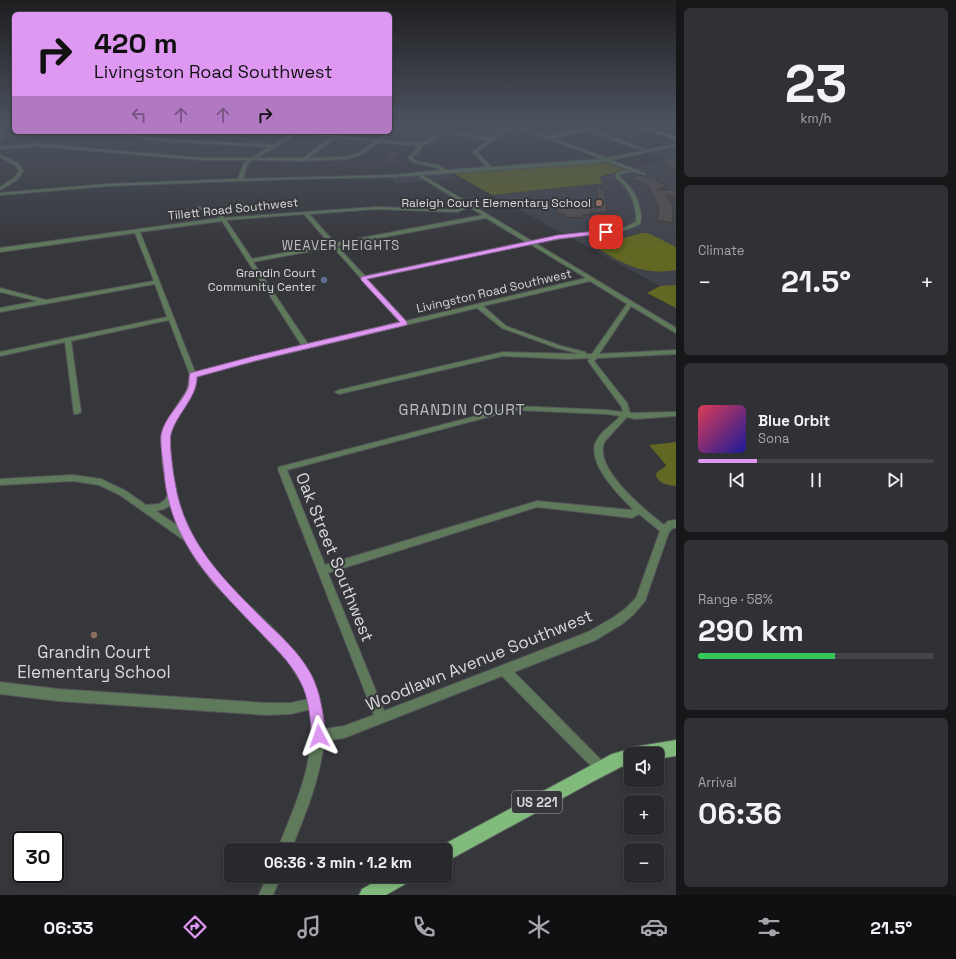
<!DOCTYPE html>
<meta charset="utf-8">
<style>
body{margin:0;font-family:"Space Grotesk",sans-serif;background:#303134;color:#f1f3f6;height:100vh;display:flex;flex-direction:column;font-size:15px;white-space:nowrap}
*{box-sizing:border-box;margin:0}
p{font-size:13px;color:#a5a6a9}
.icon{flex:none;width:22px;height:22px;fill:none;stroke:currentColor;stroke-width:2;stroke-linecap:round;stroke-linejoin:round}
.map{position:relative;flex:1;overflow:hidden}
.side{display:flex;flex-direction:column;gap:8px;padding:8px;background:#161718;width:280px}
.side>*{flex:none}
.banner{position:absolute;left:12px;top:12px;width:380px;height:122px;border-radius:6px;box-shadow:0 2px 6px #0003,0 0 0 1px #444548;background:#de98f2;color:#111;overflow:hidden}
.controls{position:absolute;left:624px;top:747px;display:grid;gap:8px}
.controls a{display:grid;place-items:center;width:40px;height:40px;border-radius:6px;background:#28292c;box-shadow:0 2px 6px #0003,0 0 0 1px #444548;font-size:20px}
.speed{position:absolute;left:12px;top:831px;display:flex;gap:8px;font-size:20px;font-weight:700;text-align:center}
.speed>*{display:grid;place-content:center;width:52px;height:52px;border-radius:50%;background:#28292c;box-shadow:0 2px 6px #0003,0 0 0 1px #444548;line-height:1}
.speed .limit{border:2px solid #111;border-radius:6px;background:#fff;color:#111}
.pin{position:absolute;display:grid;place-items:center;width:34px;height:34px;color:#fff;margin:-17px;border-radius:8px;box-shadow:0 2px 6px #0006}
.me{position:absolute;width:44px;margin:-22px;rotate:356deg;stroke-linejoin:round;filter:drop-shadow(0 0 3px #0008)}
.turn{display:flex;align-items:center;gap:14px;height:84px;padding:0 16px;font-size:18px}
.turn .icon{width:52px;height:52px;stroke-width:2.5}
.turn b{display:block;font-size:28px;line-height:34px}
.lanes{display:flex;align-items:center;height:38px;padding:0 16px;background:#0003;justify-content:center;gap:20px;direction:ltr}
.lanes .off{opacity:.35}
.big{font-size:30px;font-weight:600;line-height:1.1}
.side .card{flex:1;display:flex;flex-direction:column;justify-content:center;gap:6px;min-width:0;padding:0 14px;border-radius:6px;background:#303134}
.side .dial{align-items:center;gap:0}
.dial b{font-size:52px;line-height:1}
.song{display:flex;align-items:center;gap:12px}
.cover{width:48px;height:48px;border-radius:6px;background:linear-gradient(135deg,hsl(350 70% 55%),hsl(240 70% 35%))}
.played{height:4px;border-radius:2px;background:linear-gradient(90deg,#de98f2 25%,#444548 25%)}
.keys{display:flex;justify-content:space-around;direction:ltr}
.heat{display:flex;justify-content:space-between;align-items:center;font-size:22px;direction:ltr}
.charge{height:6px;border-radius:3px;background:linear-gradient(90deg,#34c759 58%,#444548 0)}
.trip{position:absolute;left:224px;top:843px;width:228px;height:40px;border-radius:6px;background:#28292c;box-shadow:0 2px 6px #0003,0 0 0 1px #444548;font-weight:600;line-height:40px;text-align:center}
.menu{display:flex;height:64px;justify-content:space-around;align-items:center;background:#101012;color:#a5a6a9}
.menu .icon{width:28px;height:28px}
.menu .current{color:#de98f2}
.menu b{font-size:18px;color:#f1f3f6}
main{display:flex;flex:1;min-height:0}
.map>svg:first-child{display:block}
.built{fill:#40434b}
.green{fill:#626823}
.lines{fill:none;stroke-linecap:round;stroke-linejoin:round}
.minor-casing{stroke:#545458;stroke-width:2}
.major-casing{stroke:#545458;stroke-width:2}
.minor{fill:#5e7a5b;fill-rule:evenodd}
.major{fill:#80bb7c;fill-rule:evenodd}
.wall{fill:#474343}
.shaded-wall{fill:#3a3737}
.building{fill:#534e4e;stroke:#3a3737}
.route{fill:#de98f2;stroke:#90639d}
.education-dot{fill:#8d6e63;stroke:#36373b;stroke-width:1.5}
.service-dot{fill:#5c6f8a;stroke:#36373b;stroke-width:1.5}
.labels{text-anchor:middle;stroke-width:4;stroke-linejoin:round;paint-order:stroke}
.far-poi-label{font-size:12px;fill:#dadadc;stroke:#36373b;text-anchor:end}
.far-street-label{font-size:12px;fill:#dadadc;stroke:#36373b}
.far-neighbourhood-label{font-size:13px;letter-spacing:1px;fill:#bdbec2;stroke:#36373b}
.shield{fill:#36373b;stroke:#a9a9ac;stroke-width:1}
.shield-label{font-size:13px;font-weight:bold;fill:#dadadc}
.neighbourhood-label{font-size:15px;letter-spacing:1px;fill:#bdbec2;stroke:#36373b}
.near-street-label{font-size:17px;fill:#dadadc;stroke:#36373b}
.near-poi-label{font-size:17px;fill:#dadadc;stroke:#36373b}
</style>
<main>
<div class="map">
<svg width="676" height="895" viewBox="0 0 676 895">
<rect width="100%" height="100%" fill="#36373b"/>
<!-- built -->
<path class="built" d="M669,149L676,150V288L660,286L492,195L603,183L599,177L603,175L612,174L622,168L606,162L613,161L634,168L655,163L654,161L657,160L666,159L650,152Z
M441,169L456,178L435,182L432,180L395,184L391,175Z"/>
<!-- green -->
<path class="green" d="M606,162L623,170L599,177L603,183L492,195L449,171Z
M642,233H648L676,247V270C643,276 621,263 594,246Z
M674,285L676,286V308L647,293L660,286Z
M676,442V486C667,485 660,484 656,476L657,472L665,467L666,465L649,445Z"/>
<g class="lines">
<!-- minor casing -->
<g class="minor-casing">
<path id="minor" d="M398,124H401L381,140L421,144L454,124H458L448,131L491,138L511,124H515L548,136L584,129L571,125V124L588,129L619,124L618,125L592,130L647,150L676,144V146L611,160L646,174L644,175L633,171L620,174L619,176C621,180 625,181 628,185C636,193 644,213 640,224C622,234 601,234 582,236C566,238 551,240 535,243L676,328V333L674,332L631,306L599,354L676,350V354L597,358L594,361L627,403L630,413L676,412V416L635,419L627,417L605,441C591,467 646,511 664,525L668,521L676,520V528H673L669,532L645,601L633,615L622,624L596,640L514,672L605,764L607,768L605,772L601,774L597,772L502,676L344,738L324,741C320,780 305,815 291,850H277C296,804 316,761 311,709L291,714L267,715L58,701L0,694V682L58,689L267,703H291L308,699L305,689L287,660L211,580L196,560L185,541L120,495L99,485L73,481L0,485V479L73,475L101,479L126,491L146,505L159,504L165,500L168,494L162,462V437L167,421L187,390L190,375L169,320L71,341L81,412L77,414H74L65,342L0,356V352L167,317L155,284L0,312V308L38,301L0,292V288L46,300L154,281L135,233L0,252V248L220,218C215,210 206,211 196,209V208L198,207C209,208 218,207 224,218L376,207L456,210L466,205L417,175L394,177L291,179L108,186L0,195V193L108,184L238,179L243,165L248,160H202L37,146L0,149V147L37,144L202,158H251L270,147L162,141L97,132H107L162,139L273,145L293,133L287,132L335,135L377,140L387,132H390V129ZM513,125L602,159L491,167L477,152ZM588,131L643,151L607,158L552,138ZM445,132L489,140L473,152L487,167L447,170L438,165L418,162L412,158L423,146ZM297,134L331,137L303,158H256ZM335,138L374,141L359,153L347,157L308,158ZM378,142L419,146L409,157V159C418,167 432,164 442,170L394,175L243,179L247,165L252,160L303,161L347,159L361,155ZM606,161L629,170L618,172L615,176C618,181 623,183 626,188C633,196 637,212 636,222L621,229L558,236L532,241L422,175L595,163ZM469,207L483,215L335,243L309,214L376,209L457,212ZM304,214L330,244L252,259L226,220ZM486,218L526,242L365,276L337,246ZM222,221L302,346L195,372L140,232ZM530,244L586,278L406,321L367,279ZM333,247L400,322L308,344L253,262ZM590,281L627,304L592,354H586L585,352L561,346L506,326L483,306ZM477,308L502,328L557,348L581,354L503,352L339,390L335,392L339,394L503,356L568,359L590,358L588,361L621,406L623,412L606,410L515,406L279,467L278,469L286,490L374,715L344,726L324,729C323,714 321,699 315,685C296,639 241,604 210,564C187,534 174,498 170,461C169,450 168,438 172,427C179,409 196,398 196,376L255,361ZM515,410L606,414L620,416C613,425 599,432 595,444C589,465 619,496 633,509L631,510L537,501L325,565L287,470ZM171,505L178,526L156,511L164,509ZM537,507L632,518L639,514L660,531L636,598L626,608L614,617L588,632L384,711L328,573Z
M0,128L2,129L4,135L0,140Z
M0,155L18,163L23,171L17,180L0,190V187L14,178L19,171L15,165L0,157Z
M267,876H281L273,895H259Z"/>
</g>
<!-- major casing -->
<g class="major-casing">
<path id="major" d="M628,124H633L676,137V139Z
M676,740V756L657,759V754H631V764L621,767L594,781L451,859L445,862V850H438L439,847L612,754L639,746Z
M385,876H412L409,882L386,895H359L362,889Z"/>
</g>
<!-- minor -->
<use href="#minor" class="minor"/>
<!-- major -->
<use href="#major" class="major"/>
</g>
<!-- wall -->
<path class="wall" d="M388,156L398,157L395,163L388,162Z
M664,159H676V175L668,174L661,165Z
M631,179L658,181L666,188L663,190H676V200L669,199L673,223L671,226L655,223L658,213L647,189L630,182Z
M596,187L609,211H608L607,214L591,215V218L583,217L582,220L566,219L564,216H558L552,205L553,203L597,208L595,190Z"/>
<!-- shaded-wall -->
<path class="shaded-wall" d="M399,152L398,157L395,163V157Z
M667,185L666,188L656,193L658,190Z"/>
<!-- building -->
<path class="building" d="M392,151L399,152L395,157L388,156Z
M664,159H676V169L670,168Z
M640,175L658,180L657,181L667,185L658,190H676V196H667L673,206V223L657,220L659,209L648,185L631,179Z
M596,187L604,189L607,209H609L608,210V212L590,213L591,215H583L582,216L583,218L566,217L564,214H558L553,203L576,204L577,206L598,208Z"/>
<!-- sky -->
<linearGradient id="sky" x2="0" y2="1"><stop stop-color="#1e1e20"/><stop offset="0.5" stop-color="#4c5360"/><stop offset="1" stop-color="#4c5360" stop-opacity="0"/></linearGradient>
<rect width="676" height="249" fill="url(#sky)"/>
<!-- route -->
<path class="route" d="M606,230L608,231V233L558,239L367,279L407,322V325L255,361L197,377C197,398 177,413 171,434C169,442 173,472 175,482C184,543 226,582 268,624C284,639 300,654 311,674C321,693 323,715 326,736L324,741L319,743L314,741L312,736C310,718 309,699 301,683C291,662 273,646 257,629C212,582 169,541 164,472C163,460 160,446 161,435C164,418 181,404 188,388C190,383 188,378 190,373L254,356L400,322L361,280V277L558,235Z"/>
<!-- markers -->
<g class="education-dot">
<circle cx="599" cy="203" r="4"/>
<circle cx="94" cy="635" r="4"/>
</g>
<circle class="service-dot" cx="324" cy="280" r="4"/>
<g class="labels">
<!-- far-poi labels -->
<g class="far-poi-label">
<text x="591" y="207">Raleigh Court Elementary School</text>
<text x="316" y="277">Grandin Court<tspan x="316" dy="14">Community Center</tspan></text>
</g>
<!-- far-street labels -->
<g class="far-street-label">
<text transform="translate(233 209) rotate(-6)" y="4">Tillett Road Southwest</text>
<text transform="translate(494 291) rotate(-13)" y="4">Livingston Road Southwest</text>
</g>
<!-- far-neighbourhood labels -->
<g class="far-neighbourhood-label">
<text x="341" y="250">WEAVER HEIGHTS</text>
</g>
<!-- shield labels -->
<rect class="shield" x="512" y="791" width="50" height="22" rx="3"/>
<g class="shield-label">
<text x="537" y="807">US 221</text>
</g>
<!-- neighbourhood labels -->
<g class="neighbourhood-label">
<text x="462" y="415">GRANDIN COURT</text>
</g>
<!-- near-street labels -->
<g class="near-street-label">
<text transform="translate(335 557) rotate(68)" y="6">Oak Street Southwest</text>
<text transform="translate(479 660) rotate(-22)" y="6">Woodlawn Avenue Southwest</text>
</g>
<!-- near-poi labels -->
<g class="near-poi-label">
<text x="94" y="658">Grandin Court<tspan x="94" dy="20">Elementary School</tspan></text>
</g>
</g>
</svg>
<div class="controls">
<a><svg class="icon" aria-label="sound" viewBox="0 0 24 24"><path d="M4 9h4l5-4v14l-5-4H4zM17 9q2 3 0 6"/></svg></a>
<a>+</a>
<a>−</a>
</div>
<div class="speed"><div class="limit">30</div></div>
<div class="pin" style="left:606px;top:232px;background:#d93025"><svg class="icon" aria-label="arrive" viewBox="0 0 24 24"><path d="M6 21V4h12l-3 4 3 4H6"/></svg></div>
<svg class="me" style="left:319px;top:736px" viewBox="-20 -20 40 40"><path d="M0-17L14 15 0 8-14 15z" fill="#de98f2" stroke="#fff" stroke-width="4"/></svg>
<div class="trip">06:36 · 3 min · 1.2 km</div>
<div class="banner">
<div class="turn"><svg class="icon" aria-label="right" viewBox="0 0 24 24"><path d="M7 20v-9h11M14 6l5 5-5 5"/></svg><div><b>420 m</b>Livingston Road Southwest</div></div>
<div class="lanes"><svg class="icon off" aria-label="left" viewBox="0 0 24 24"><path d="M17 20v-9H6M10 6l-5 5 5 5"/></svg><svg class="icon off" aria-label="ahead" viewBox="0 0 24 24"><path d="M12 20V5M6 11l6-6 6 6"/></svg><svg class="icon off" aria-label="ahead" viewBox="0 0 24 24"><path d="M12 20V5M6 11l6-6 6 6"/></svg><svg class="icon" aria-label="right" viewBox="0 0 24 24"><path d="M7 20v-9h11M14 6l5 5-5 5"/></svg></div>
</div>
</div>
<section class="side">
<div class="card dial"><b>23</b><p>km/h</p></div>
<div class="card"><p>Climate</p>
<div class="heat"><a>−</a><b class="big">21.5°</b><a>+</a></div>
</div>
<div class="card">
<div class="song"><i class="cover"></i><div><b>Blue Orbit</b><p>Sona</p></div></div>
<div class="played"></div>
<div class="keys"><svg class="icon" aria-label="previous" viewBox="0 0 24 24"><path d="M18 5L8 12l10 7zM5 5v14"/></svg><svg class="icon" aria-label="pause" viewBox="0 0 24 24"><path d="M8 5v14M16 5v14"/></svg><svg class="icon" aria-label="next" viewBox="0 0 24 24"><path d="M6 5l10 7-10 7zM19 5v14"/></svg></div>
</div>
<div class="card"><p>Range · 58%</p><b class="big">290 km</b><div class="charge"></div></div>
<div class="card"><p>Arrival</p><b class="big">06:36</b></div>
</section>
</main>
<nav class="menu">
<b>06:33</b>
<svg class="icon current" aria-label="directions" viewBox="0 0 24 24"><path d="M12 3l9 9-9 9-9-9zM9 14v-3h6M13 9l2 2-2 2"/></svg>
<svg class="icon" aria-label="music" viewBox="0 0 24 24"><path d="M9 18V5l10-2v13"/><circle cx="6" cy="18" r="3"/><circle cx="16" cy="16" r="3"/></svg>
<svg class="icon" aria-label="phone" viewBox="0 0 24 24"><path d="M5 4h4l2 5-3 2q2 4 5 5l2-3 5 2v4C11 20 4 13 5 4z"/></svg>
<svg class="icon" aria-label="climate" viewBox="0 0 24 24"><path d="M12 3v18M4 7l16 10M4 17L20 7"/></svg>
<svg class="icon" aria-label="car" viewBox="0 0 24 24"><path d="M5 17H2v-5l4-1 3-4h7l3 4 3 1v5h-3M9 17h6M6 11h13"/><circle cx="7" cy="17" r="2"/><circle cx="17" cy="17" r="2"/></svg>
<svg class="icon" aria-label="filters" viewBox="0 0 24 24"><path d="M4 7h16M4 17h16"/><circle cx="9" cy="7" r="2"/><circle cx="15" cy="17" r="2"/></svg>
<b>21.5°</b>
</nav>
